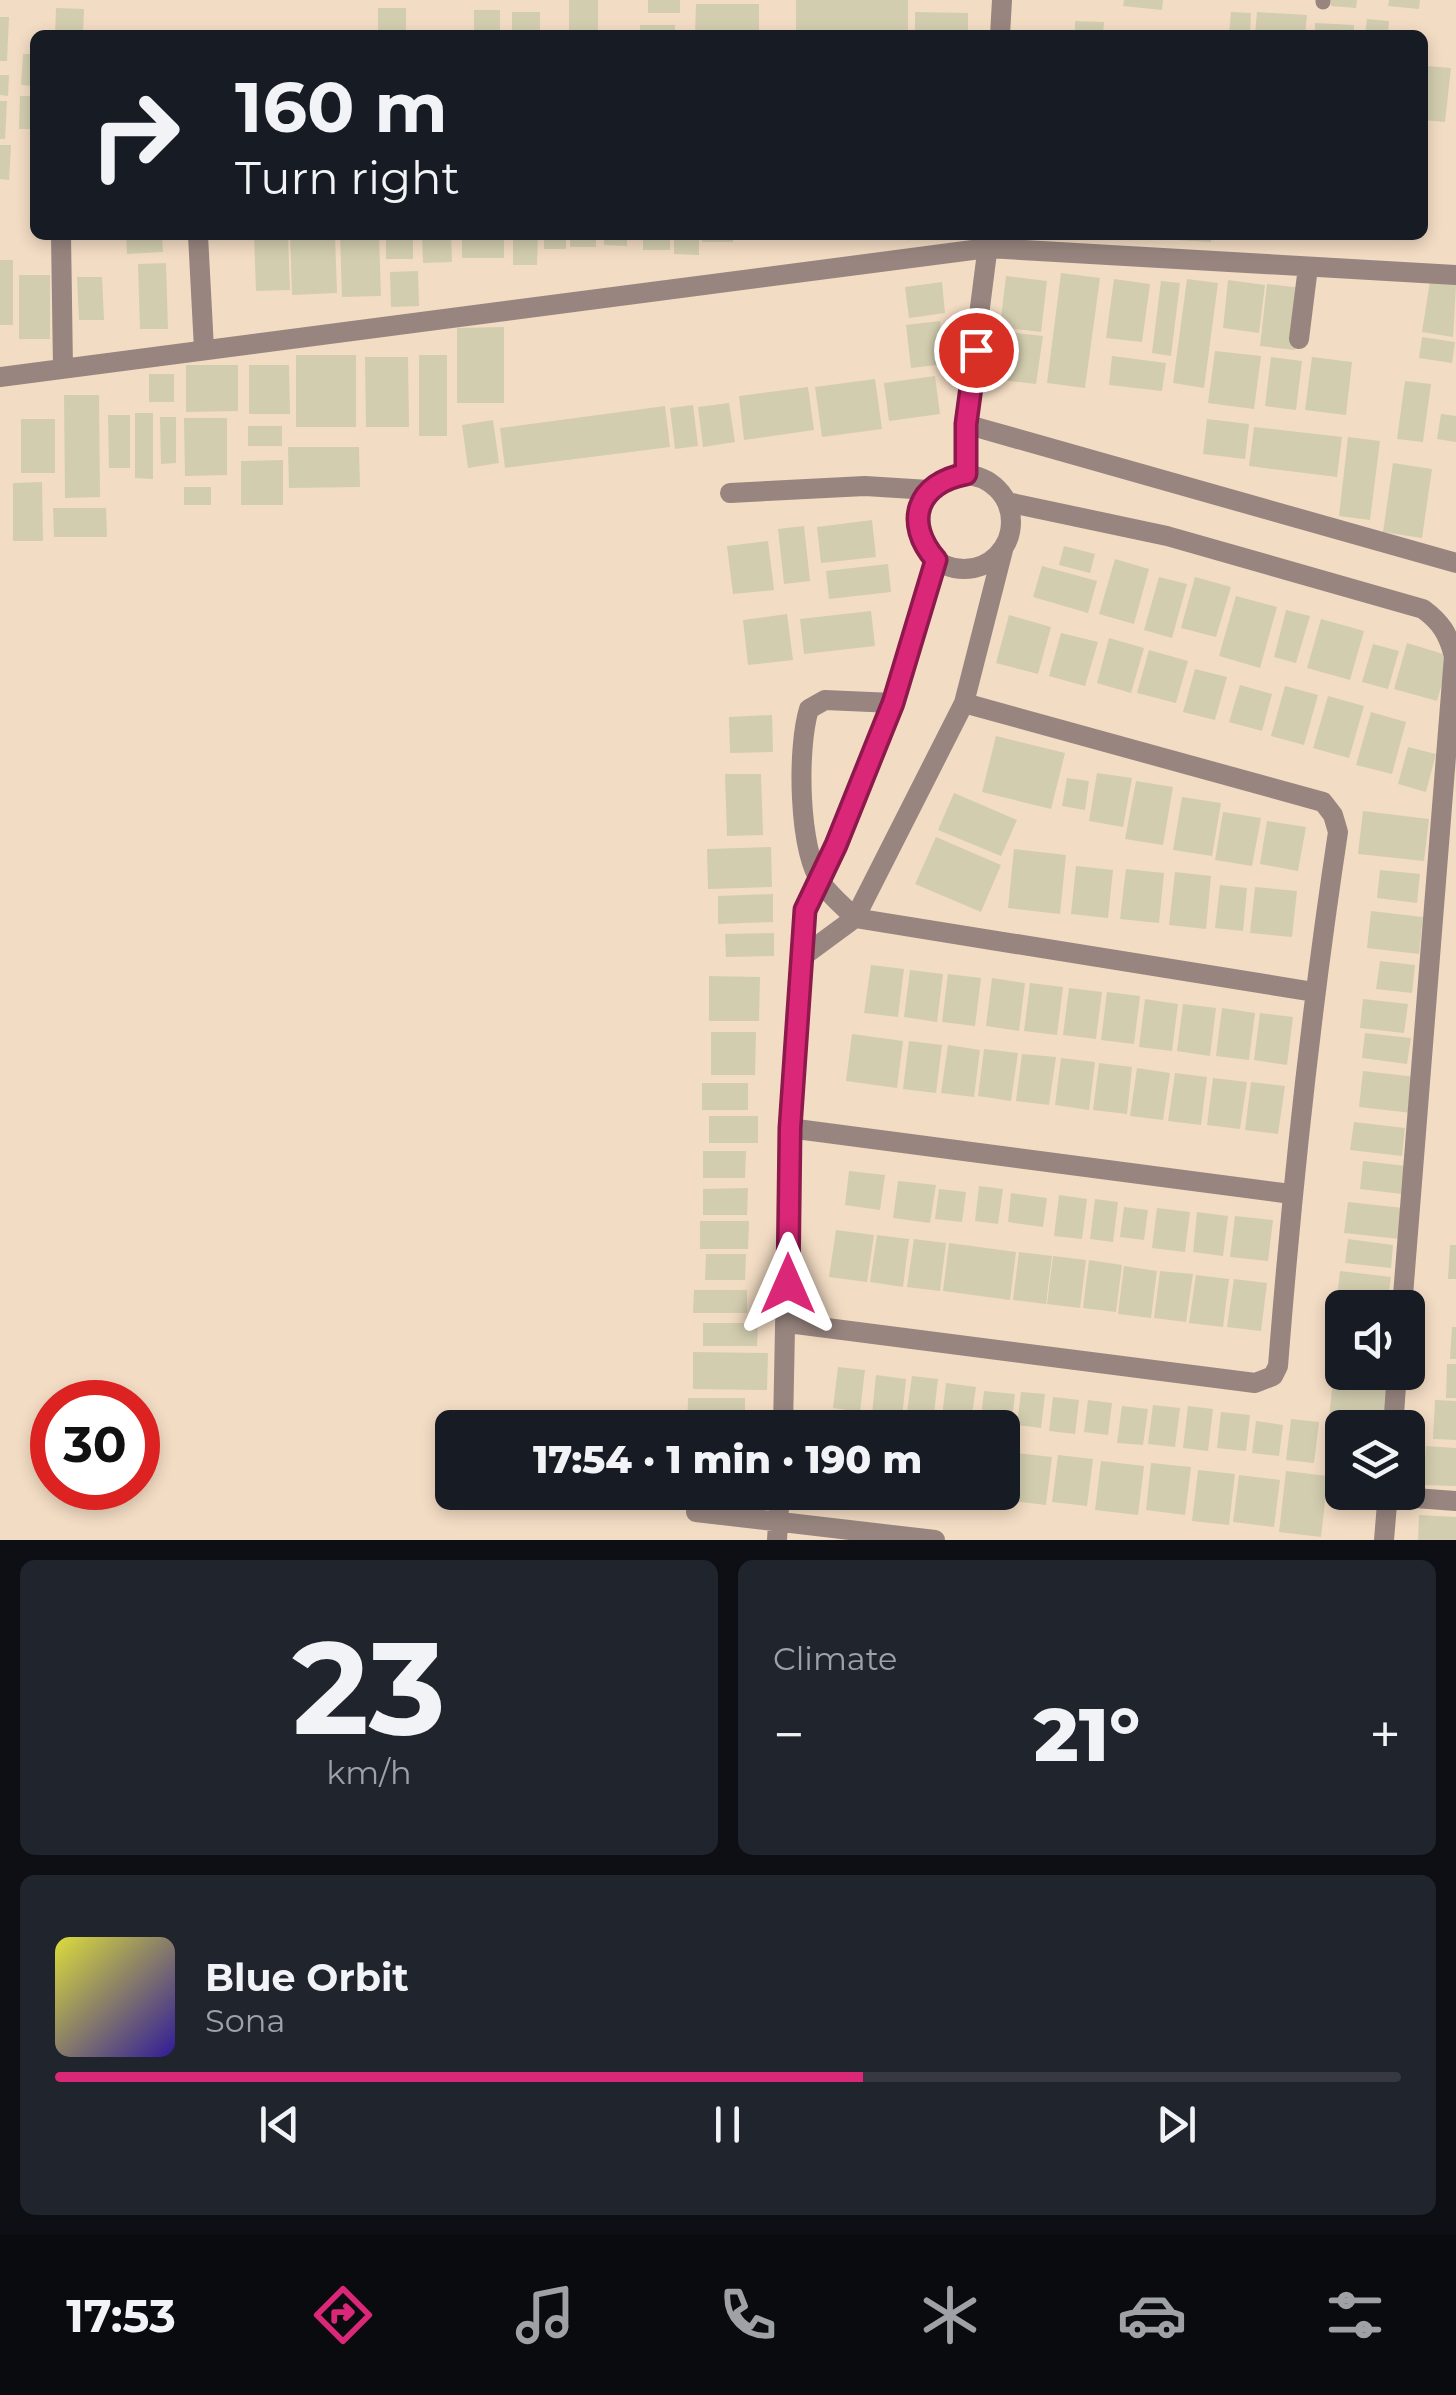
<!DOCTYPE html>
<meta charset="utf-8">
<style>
body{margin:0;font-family:Montserrat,sans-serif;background:#20242c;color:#f1f3f6;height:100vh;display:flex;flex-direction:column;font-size:38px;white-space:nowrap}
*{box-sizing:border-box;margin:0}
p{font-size:32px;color:#9ea1a6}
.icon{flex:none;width:55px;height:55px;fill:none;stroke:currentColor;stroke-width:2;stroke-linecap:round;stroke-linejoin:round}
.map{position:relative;height:1540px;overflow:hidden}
.side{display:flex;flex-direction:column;gap:20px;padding:20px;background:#0d0f14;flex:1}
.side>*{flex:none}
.banner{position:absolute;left:30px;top:30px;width:1398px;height:210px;border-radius:15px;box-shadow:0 5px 15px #0003;background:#171b24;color:#f1f3f6;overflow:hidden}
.fabs{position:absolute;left:1325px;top:1290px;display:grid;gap:20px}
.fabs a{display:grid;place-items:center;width:100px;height:100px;border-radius:15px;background:#171b24;box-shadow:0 5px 15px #0003;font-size:50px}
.speed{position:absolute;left:30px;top:1380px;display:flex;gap:20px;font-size:50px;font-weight:700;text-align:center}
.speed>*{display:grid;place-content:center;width:130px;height:130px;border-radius:50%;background:#171b24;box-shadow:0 5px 15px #0003;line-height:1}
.speed .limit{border:15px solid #d22;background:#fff;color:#111}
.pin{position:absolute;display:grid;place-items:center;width:85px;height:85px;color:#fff;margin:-42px;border:5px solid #fff;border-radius:50%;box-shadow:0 2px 10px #0007}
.me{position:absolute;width:110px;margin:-55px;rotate:0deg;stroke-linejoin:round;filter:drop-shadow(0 0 8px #0008)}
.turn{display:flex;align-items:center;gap:35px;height:210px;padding:0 40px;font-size:45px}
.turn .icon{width:130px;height:130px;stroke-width:2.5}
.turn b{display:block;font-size:70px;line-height:85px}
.big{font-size:75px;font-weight:800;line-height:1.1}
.side .widget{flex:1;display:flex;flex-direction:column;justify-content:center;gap:15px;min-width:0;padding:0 35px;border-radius:15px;background:#20242c}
.side .dial{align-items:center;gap:0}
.dial b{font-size:130px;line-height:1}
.song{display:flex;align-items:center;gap:30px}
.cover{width:120px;height:120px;border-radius:15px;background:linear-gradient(135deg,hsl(60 70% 55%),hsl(250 70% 35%))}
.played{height:10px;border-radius:5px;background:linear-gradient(90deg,#db2777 60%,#363941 60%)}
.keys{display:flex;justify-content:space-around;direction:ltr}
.heat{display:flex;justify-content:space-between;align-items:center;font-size:55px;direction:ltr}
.side .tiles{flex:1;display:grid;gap:20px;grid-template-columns:1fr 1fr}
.widget:last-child{grid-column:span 2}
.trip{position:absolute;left:435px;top:1410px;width:585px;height:100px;border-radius:15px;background:#171b24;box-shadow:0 5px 15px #0003;font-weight:800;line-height:100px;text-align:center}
.tab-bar{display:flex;height:160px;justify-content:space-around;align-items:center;background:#090b0e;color:#9ea1a6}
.tab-bar .icon{width:70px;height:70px}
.tab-bar .current{color:#db2777}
.tab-bar b{font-size:45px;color:#f1f3f6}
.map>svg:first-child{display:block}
.building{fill:#d2cdaf}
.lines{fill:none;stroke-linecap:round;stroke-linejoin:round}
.lane{stroke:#98857f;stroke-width:15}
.street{stroke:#98857f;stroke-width:20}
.route-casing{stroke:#8e194d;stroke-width:25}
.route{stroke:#db2777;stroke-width:18}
</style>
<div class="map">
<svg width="1456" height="1540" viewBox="0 0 1456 1540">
<rect width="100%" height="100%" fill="#f3dcc4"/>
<!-- building -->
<path class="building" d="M569,0H598V35H569Z
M648,0H680V13H648Z
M796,0H908V35H796Z
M1124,0H1163L1162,10L1123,6Z
M1331,0H1357L1356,8L1331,6Z
M1389,0H1420L1419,9L1388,6Z
M696,4H759V35H695Z
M56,8L84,9L83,35H55Z
M378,8H406V35H378Z
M474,10H500V35H474Z
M512,12H540V35H512Z
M915,12L968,13V35H915Z
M1231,12L1251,13L1250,35H1229Z
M1257,12L1307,15L1305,35H1255Z
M0,17H9L7,61H0Z
M1367,19L1389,21L1388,35H1365Z
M1075,21L1104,22L1103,35H1075Z
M1315,23L1354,25V35H1315Z
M640,25H675V35H640Z
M1025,30L1065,32V35H1025Z
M23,54H35V86L21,85Z
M1426,66L1451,68L1445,122L1422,120Z
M0,75H9L8,96L0,95Z
M20,96H35V129H19Z
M0,101H7L5,139H0Z
M0,145H11L9,180L0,179Z
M126,235H162L163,252L127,254Z
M254,235H288L290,290L256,291Z
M290,235H335L337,293L292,295Z
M340,235H379L381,296L342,297Z
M386,235H413V259H386Z
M422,235H451L452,262L423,263Z
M462,235H504V258H462Z
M513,235H538L537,265H513Z
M544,235H566V249H544Z
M570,235H596V247H570Z
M604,235H627V246L604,245Z
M643,235H670V250H643Z
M674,235H699V255L674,254Z
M702,235H733V242H702Z
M1176,235H1211V242L1176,240Z
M0,260H13V325H0Z
M166,263L168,329H140L138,264Z
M418,271L419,306L391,307L390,272Z
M1061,273L1100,278L1085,388L1047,383Z
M19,275H50V339H19Z
M1006,276L1047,281L1041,332L1000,327Z
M77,277H102L104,320H79Z
M1114,279L1150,284L1142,342L1106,338Z
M1187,279L1218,283L1204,388L1173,383Z
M1228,280L1265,285L1259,333L1223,328Z
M1161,281L1180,283L1171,356L1152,353Z
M1430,281L1456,285L1453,337L1422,332Z
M942,282L945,313L909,318L905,287Z
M1267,284L1302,288L1295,350L1260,346Z
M940,321L945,364L911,368L906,325Z
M504,327V403H457V328Z
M999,331L1043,336L1036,384L992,379Z
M1422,337L1455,342L1452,363L1419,358Z
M1215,351L1261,356L1254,409L1208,403Z
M296,355H356V427H296Z
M419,355H447V436H419Z
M1112,356L1166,363L1162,391L1109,385Z
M365,357H408L409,427H366Z
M1271,357L1302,361L1296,410L1265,406Z
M1312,357L1352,362L1346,415L1305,410Z
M186,365H238V411L186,412Z
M249,365H289L290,414H249Z
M149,374H174V402H149Z
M935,376L940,414L889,421L884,383Z
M875,379L882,429L822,437L815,387Z
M1405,381L1431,384L1423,442L1397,439Z
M808,387L814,430L744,440L739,396Z
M64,395H99L100,497L65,498Z
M729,403L735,442L703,447L698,407Z
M693,405L698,446L675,449L670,408Z
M665,406L670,447L505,468L500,428Z
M135,413H153V479L135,478Z
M1441,414L1456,416V442L1437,439Z
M108,415H130V468H109Z
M160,417H176V463L161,464Z
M184,418H227V475L185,476Z
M21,419H55V473H21Z
M1207,419L1249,424L1245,459L1203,454Z
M493,420L499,463L468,468L462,425Z
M248,426H282V446H248Z
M1254,427L1342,437L1337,477L1249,466Z
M1348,437L1380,441L1370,520L1339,516Z
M288,447H359L360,487L289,488Z
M283,460V505H241V461Z
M1393,463L1432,469L1422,538L1383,532Z
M42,482L43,541H13V483Z
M184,487H211V505H184Z
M53,508H106L107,537H54Z
M872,520L876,557L821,563L817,527Z
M804,526L810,581L784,584L778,529Z
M768,541L774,590L733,594L727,546Z
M1064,546L1095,554L1090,573L1059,565Z
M1115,559L1149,569L1134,624L1099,614Z
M888,564L891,592L829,599L826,571Z
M1042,566L1097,581L1088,613L1033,597Z
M1159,577L1187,584L1172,638L1144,630Z
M1195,577L1231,587L1216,637L1181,628Z
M1236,596L1277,607L1260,668L1219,656Z
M1286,610L1310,616L1296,663L1274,657Z
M871,611L875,646L804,654L800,619Z
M787,614L793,660L748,665L743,620Z
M1009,615L1051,627L1038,674L996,663Z
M1321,619L1364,631L1350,680L1307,668Z
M1061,633L1098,642L1085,686L1049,676Z
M1109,638L1144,648L1131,693L1097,683Z
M1407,643L1450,656L1437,701L1394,689Z
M1373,644L1399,651L1388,689L1362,682Z
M1149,650L1188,661L1176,703L1137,693Z
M1195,669L1227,677L1215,720L1183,712Z
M1240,685L1272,694L1262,731L1229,722Z
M1285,686L1318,695L1304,745L1271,736Z
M1328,696L1364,706L1349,758L1313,748Z
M1371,712L1406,722L1392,774L1356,765Z
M772,715L773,752L730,753L729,717Z
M996,736L1065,753L1051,809L982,792Z
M1408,747L1436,754L1426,792L1398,784Z
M1097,773L1132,778L1123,827L1089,821Z
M725,774H761L763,835L727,836Z
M1067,778L1089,781L1085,810L1062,806Z
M1136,781L1173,787L1163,845L1125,839Z
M954,793L1017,820L1001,856L938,830Z
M1182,797L1221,803L1212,856L1173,850Z
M1363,811L1429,819L1424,861L1358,854Z
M1223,812L1261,818L1252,866L1215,860Z
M1267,821L1306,827L1298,871L1260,864Z
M936,837L1001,865L981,912L915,884Z
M771,847L772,887L708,889L707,849Z
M1014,849L1066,855L1060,914L1008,908Z
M1076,866L1113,870L1108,918L1071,914Z
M1126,869L1164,873L1159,923L1120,919Z
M1380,870L1420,874L1417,903L1377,898Z
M1175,872L1211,876L1206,929L1169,925Z
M1220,885L1247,888L1243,931L1215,928Z
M1255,887L1297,891L1292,937L1250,933Z
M773,894V922L718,924V896Z
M1371,911L1423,917L1419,954L1367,948Z
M774,933V956L726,957L725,934Z
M1380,961L1415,965L1412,993L1376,989Z
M871,965L904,969L898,1017L864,1013Z
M910,970L943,974L937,1022L904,1017Z
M948,974L981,978L975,1026L942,1022Z
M709,976L760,977L759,1021H709Z
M992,978L1025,983L1019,1031L986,1026Z
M1030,983L1063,987L1057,1035L1024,1031Z
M1069,988L1102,992L1096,1039L1063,1035Z
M1107,992L1140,996L1134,1044L1101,1040Z
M1145,999L1178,1004L1172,1051L1139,1047Z
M1363,999L1408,1004L1404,1033L1360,1028Z
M1183,1004L1216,1008L1210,1056L1177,1051Z
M1222,1008L1255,1013L1249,1060L1216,1056Z
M1260,1013L1293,1017L1287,1065L1254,1060Z
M711,1032H756L755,1075H711Z
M1365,1033L1411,1038L1407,1064L1362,1058Z
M852,1034L903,1041L897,1088L846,1081Z
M909,1041L942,1045L936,1093L903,1089Z
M948,1045L980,1050L974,1097L941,1093Z
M984,1049L1018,1053L1011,1101L978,1096Z
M1022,1054L1056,1057L1049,1105L1016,1101Z
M1061,1058L1095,1062L1089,1110L1055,1105Z
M1099,1063L1132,1067L1127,1114L1093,1110Z
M1137,1068L1170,1073L1163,1120L1130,1116Z
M1363,1071L1416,1077L1412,1113L1359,1107Z
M1175,1073L1207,1077L1201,1125L1168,1121Z
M1213,1078L1247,1082L1240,1129L1207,1125Z
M1251,1082L1285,1086L1278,1134L1245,1130Z
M702,1083H748V1110H702Z
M709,1116H758V1143H709Z
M1354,1122L1405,1128L1402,1156L1350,1150Z
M703,1151H746L745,1178H703Z
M1363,1161L1406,1166L1402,1194L1360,1189Z
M849,1171L885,1175L880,1210L845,1205Z
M898,1181L936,1185L930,1223L893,1218Z
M979,1186L1003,1189L998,1224L975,1221Z
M748,1188L747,1215H703V1189Z
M939,1189L966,1192L962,1222L935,1219Z
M1011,1193L1047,1198L1043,1227L1008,1222Z
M1059,1195L1087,1199L1082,1239L1054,1236Z
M1095,1199L1118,1202L1113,1242L1090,1239Z
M1348,1202L1403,1208L1400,1239L1344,1233Z
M1124,1207L1148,1210L1144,1240L1120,1237Z
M1157,1208L1190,1212L1185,1252L1152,1248Z
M1197,1212L1228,1216L1223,1256L1193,1252Z
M1235,1216L1273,1220L1268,1261L1230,1257Z
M700,1221H749L748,1249H700Z
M836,1230L874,1235L867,1282L829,1277Z
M877,1235L909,1239L903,1287L870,1282Z
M914,1239L946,1243L940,1291L907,1287Z
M1348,1239L1393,1245L1391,1268L1345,1263Z
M949,1243L1016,1252L1010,1300L943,1291Z
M1450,1245H1456V1279H1448Z
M1019,1252L1052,1256L1046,1304L1013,1300Z
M706,1254H746L745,1280H705Z
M1053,1256L1086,1260L1080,1308L1047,1304Z
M1089,1260L1122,1265L1116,1312L1083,1308Z
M1124,1266L1157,1271L1151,1318L1118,1314Z
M1160,1271L1193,1274L1186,1322L1154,1318Z
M1340,1271L1391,1277L1387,1304L1337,1298Z
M1196,1275L1229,1279L1223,1327L1189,1323Z
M1234,1279L1267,1283L1261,1331L1227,1327Z
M694,1290H747V1313H693Z
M1333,1307L1342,1308V1340L1329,1338Z
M703,1323H758L757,1346H703Z
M1452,1327H1456V1359H1450Z
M693,1352L768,1353L767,1390L693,1389Z
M1447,1364H1456V1398H1446Z
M838,1367L865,1370L860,1412L833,1408Z
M876,1375L906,1379L902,1418L872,1414Z
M912,1376L938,1379L933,1422L906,1419Z
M1333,1381L1392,1388L1387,1428L1328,1425Z
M946,1383L976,1387L970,1428L941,1425Z
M984,1391L1015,1394L1011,1430L980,1426Z
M1021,1392L1045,1394L1041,1428L1017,1425Z
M1053,1397L1079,1400L1075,1434L1049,1431Z
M688,1398H745V1428H687Z
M1088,1400L1112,1403L1108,1435L1084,1432Z
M1435,1400L1456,1401V1440L1433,1439Z
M1153,1405L1180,1408L1175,1447L1148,1444Z
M1122,1406L1148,1409L1143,1445L1117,1443Z
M1188,1406L1213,1409L1208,1451L1183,1448Z
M1221,1412L1250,1415L1246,1451L1217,1448Z
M1291,1419L1319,1422L1314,1463L1286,1460Z
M1256,1421L1283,1425L1279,1456L1252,1453Z
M1332,1438L1342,1439V1476L1327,1474Z
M1426,1446L1456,1448V1486L1423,1485Z
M1017,1453L1052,1457L1046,1505L1012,1501Z
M1058,1455L1093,1459L1087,1506L1052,1502Z
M1101,1461L1144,1466L1138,1515L1095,1510Z
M1151,1463L1191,1467L1185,1515L1146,1510Z
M1198,1470L1235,1474L1229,1525L1192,1521Z
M1286,1471L1328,1476L1321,1537L1279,1532Z
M1239,1475L1280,1480L1274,1527L1233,1522Z
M1419,1515L1456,1517V1540H1418Z"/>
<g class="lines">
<!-- lane -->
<path class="lane" d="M1323,2V0"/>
<!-- street -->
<path class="street" d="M1000,35L1002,0
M61,235L63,368
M198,235L204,349
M1299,339L1308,267
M0,377L988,248L1456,275
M965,424L1456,563
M966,474L965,424L989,237
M917 522a47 47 0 1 1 94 0a47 47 0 1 1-94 0Z
M730,493L865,486L929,490
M1007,502L1167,536L1423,609C1442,623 1448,634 1454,656L1402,1308
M893,703L825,700L809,709C797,748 798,850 822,884C831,896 844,907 855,918L1314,992
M802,957L855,918L964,703L1003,550
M789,1128L1291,1194
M788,1323L1255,1383L1273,1376L1278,1366C1292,1187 1311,1010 1338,832L1333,815L1323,802L964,703
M783,1428L789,1128L805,909L836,845L893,703L936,560
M1393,1428L1397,1372
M1387,1496L1456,1501
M696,1512L935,1540
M777,1540L780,1492
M1384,1540L1388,1492"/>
</g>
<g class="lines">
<!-- route casing -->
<g class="route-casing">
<path id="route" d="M788,1284L790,1128L805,910L836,845L893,703L936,560C903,522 917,483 966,474V424L976,350"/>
</g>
<!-- route -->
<use href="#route" class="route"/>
</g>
</svg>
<div class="fabs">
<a><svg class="icon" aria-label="sound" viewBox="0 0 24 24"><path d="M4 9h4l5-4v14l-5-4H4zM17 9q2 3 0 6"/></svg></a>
<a><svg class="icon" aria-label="layers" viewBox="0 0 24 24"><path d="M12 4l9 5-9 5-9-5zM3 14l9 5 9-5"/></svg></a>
</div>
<div class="speed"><div class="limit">30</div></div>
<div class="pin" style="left:976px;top:350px;background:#d93025"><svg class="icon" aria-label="arrive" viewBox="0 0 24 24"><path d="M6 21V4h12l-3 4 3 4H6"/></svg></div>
<svg class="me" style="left:788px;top:1284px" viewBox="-20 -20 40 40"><path d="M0-17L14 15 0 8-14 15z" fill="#db2777" stroke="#fff" stroke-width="4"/></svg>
<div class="trip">17:54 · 1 min · 190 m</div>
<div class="banner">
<div class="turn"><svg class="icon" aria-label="right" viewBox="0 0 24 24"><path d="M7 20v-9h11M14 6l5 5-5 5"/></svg><div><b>160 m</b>Turn right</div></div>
</div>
</div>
<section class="side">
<div class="tiles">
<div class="widget dial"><b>23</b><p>km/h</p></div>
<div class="widget"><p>Climate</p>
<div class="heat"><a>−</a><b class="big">21°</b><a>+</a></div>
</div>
<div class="widget">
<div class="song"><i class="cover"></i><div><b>Blue Orbit</b><p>Sona</p></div></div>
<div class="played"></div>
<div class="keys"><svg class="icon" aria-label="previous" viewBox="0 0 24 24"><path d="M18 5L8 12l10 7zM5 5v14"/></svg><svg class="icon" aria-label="pause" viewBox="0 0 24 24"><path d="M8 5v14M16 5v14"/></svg><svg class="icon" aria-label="next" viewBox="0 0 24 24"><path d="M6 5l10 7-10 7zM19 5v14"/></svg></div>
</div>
</div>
</section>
<nav class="tab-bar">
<b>17:53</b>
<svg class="icon current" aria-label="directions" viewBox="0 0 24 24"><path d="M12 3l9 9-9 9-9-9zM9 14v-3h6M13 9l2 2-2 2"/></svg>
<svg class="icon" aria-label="music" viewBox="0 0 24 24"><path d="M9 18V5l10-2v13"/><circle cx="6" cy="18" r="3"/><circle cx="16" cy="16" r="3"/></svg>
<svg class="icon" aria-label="phone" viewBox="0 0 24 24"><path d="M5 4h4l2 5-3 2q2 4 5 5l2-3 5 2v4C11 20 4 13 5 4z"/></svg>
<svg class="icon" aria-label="climate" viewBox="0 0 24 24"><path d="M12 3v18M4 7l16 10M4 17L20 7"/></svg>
<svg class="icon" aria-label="car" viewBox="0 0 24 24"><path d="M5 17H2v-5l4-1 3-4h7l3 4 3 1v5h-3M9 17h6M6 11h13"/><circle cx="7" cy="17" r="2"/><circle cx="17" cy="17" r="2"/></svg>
<svg class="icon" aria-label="filters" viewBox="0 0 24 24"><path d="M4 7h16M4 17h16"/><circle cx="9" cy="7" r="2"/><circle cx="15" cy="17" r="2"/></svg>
</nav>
